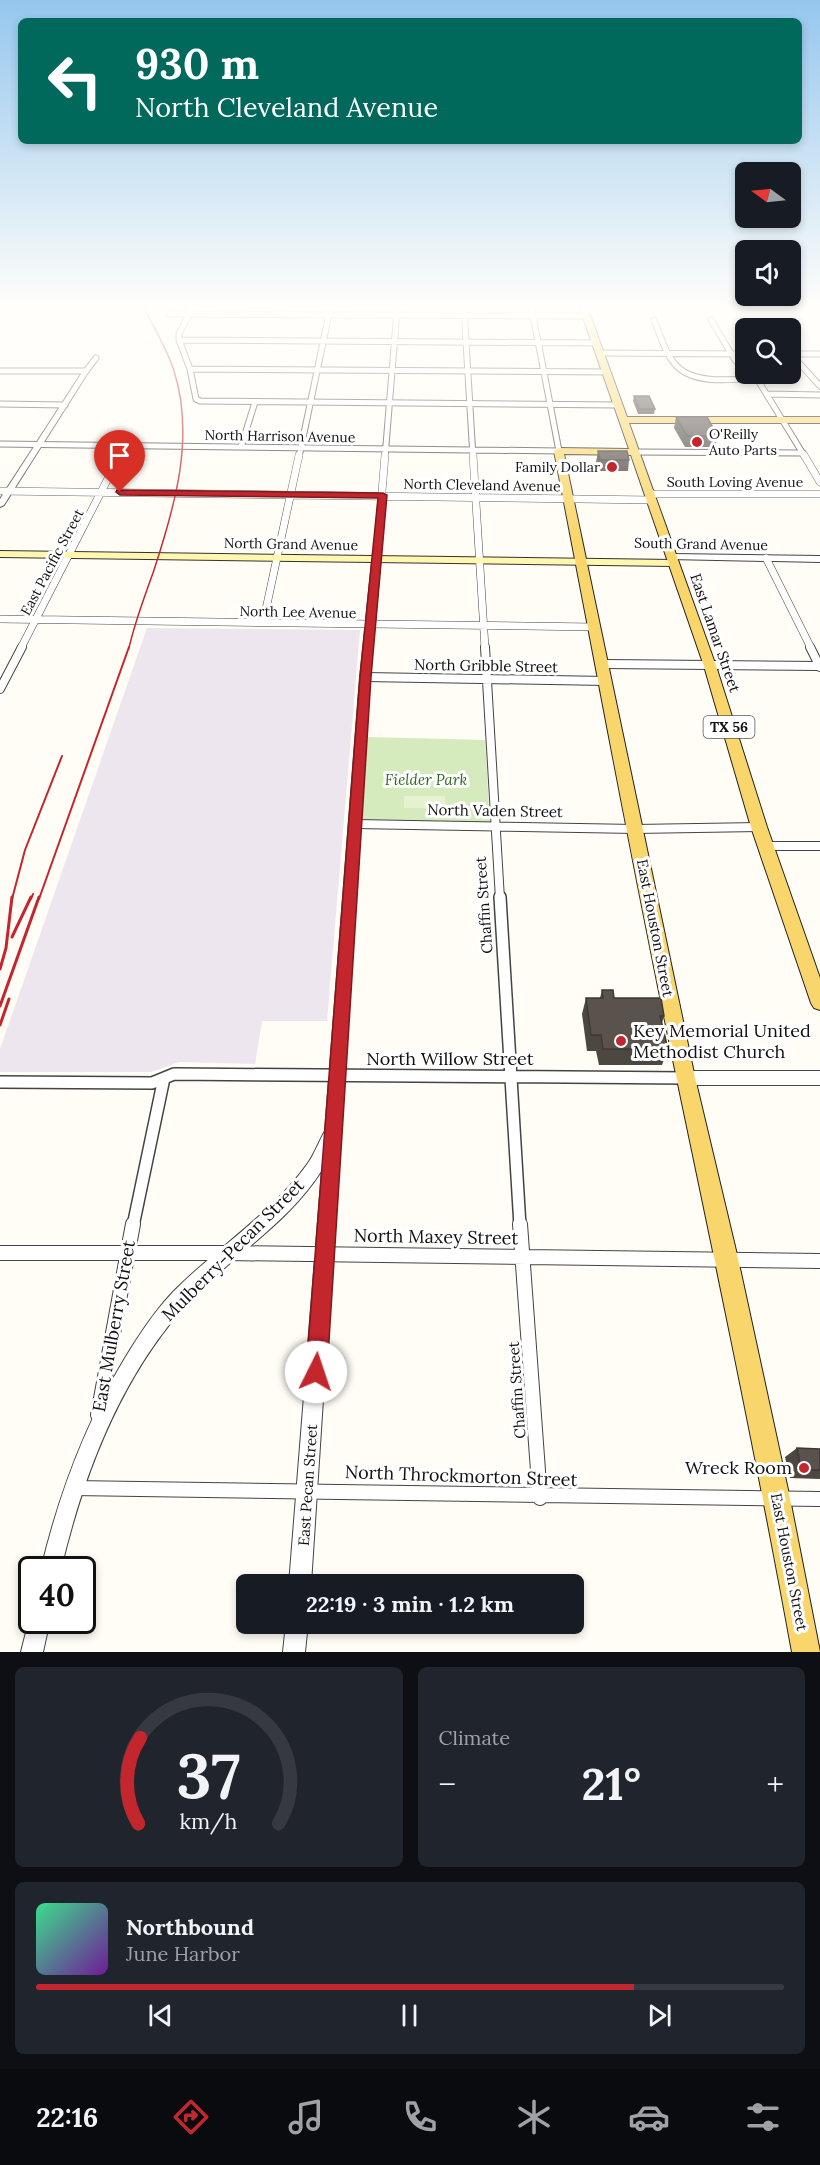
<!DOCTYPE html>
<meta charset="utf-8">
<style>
body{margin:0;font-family:Lora,serif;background:#20242c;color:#f1f3f6;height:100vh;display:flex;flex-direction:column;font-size:22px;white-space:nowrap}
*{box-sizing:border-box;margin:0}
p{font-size:20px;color:#9ea1a6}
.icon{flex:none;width:33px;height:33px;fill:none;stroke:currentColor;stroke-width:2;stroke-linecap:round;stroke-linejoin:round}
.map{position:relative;height:1652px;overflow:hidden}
.drawer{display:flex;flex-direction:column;gap:15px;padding:15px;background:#0d0f14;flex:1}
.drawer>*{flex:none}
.hud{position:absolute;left:18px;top:18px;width:784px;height:126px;border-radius:9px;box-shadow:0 3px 9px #0003;background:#00695c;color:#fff;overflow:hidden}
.needle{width:39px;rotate:285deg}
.controls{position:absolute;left:735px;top:162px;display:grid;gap:12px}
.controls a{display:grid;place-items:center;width:66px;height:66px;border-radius:9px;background:#171b24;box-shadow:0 3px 9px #0003;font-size:30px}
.speed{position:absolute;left:18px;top:1556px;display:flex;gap:12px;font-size:30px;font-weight:700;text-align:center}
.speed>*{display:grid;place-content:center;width:78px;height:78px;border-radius:50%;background:#171b24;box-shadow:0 3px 9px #0003;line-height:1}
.speed .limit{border:3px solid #111;border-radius:9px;background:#fff;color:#111}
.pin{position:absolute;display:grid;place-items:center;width:51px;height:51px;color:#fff;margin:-62px -26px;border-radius:50% 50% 50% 0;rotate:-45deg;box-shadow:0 0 6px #0007}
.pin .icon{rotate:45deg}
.me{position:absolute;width:66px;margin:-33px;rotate:4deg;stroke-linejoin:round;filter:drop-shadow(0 0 4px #0008)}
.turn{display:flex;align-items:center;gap:21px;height:126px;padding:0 18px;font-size:27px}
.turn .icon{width:78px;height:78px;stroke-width:2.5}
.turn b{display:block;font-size:42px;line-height:51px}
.big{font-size:45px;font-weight:700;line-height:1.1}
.drawer .card{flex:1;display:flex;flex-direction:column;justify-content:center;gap:9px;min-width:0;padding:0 21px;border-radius:9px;background:#20242c}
.drawer .dial{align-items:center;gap:0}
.dial svg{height:156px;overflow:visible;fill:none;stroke:#363941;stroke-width:7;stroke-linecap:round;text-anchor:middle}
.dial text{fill:#f1f3f6;stroke:none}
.song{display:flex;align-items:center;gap:18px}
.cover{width:72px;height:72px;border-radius:9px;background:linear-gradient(135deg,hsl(150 70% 55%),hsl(280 70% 35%))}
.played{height:6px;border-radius:3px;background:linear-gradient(90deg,#c4262e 80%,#363941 80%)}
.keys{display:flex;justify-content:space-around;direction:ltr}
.heat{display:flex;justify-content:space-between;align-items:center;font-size:33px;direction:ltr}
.drawer .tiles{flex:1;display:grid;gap:15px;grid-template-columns:1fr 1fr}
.card:last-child{grid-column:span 2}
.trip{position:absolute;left:236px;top:1574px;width:348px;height:60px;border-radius:9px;background:#171b24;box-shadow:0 3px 9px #0003;font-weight:700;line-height:60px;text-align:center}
.tab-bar{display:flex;height:96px;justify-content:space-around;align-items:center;background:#090b0e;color:#9ea1a6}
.tab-bar .icon{width:42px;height:42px}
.tab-bar .active{color:#c4262e}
.tab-bar b{font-size:27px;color:#f1f3f6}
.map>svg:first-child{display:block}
.industrial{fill:#eee6ef}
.green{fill:#d5ebbd}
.pitch{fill:#e6f2cf}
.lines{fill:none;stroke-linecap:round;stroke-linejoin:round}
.minor-far4-casing{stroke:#444;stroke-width:7}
.minor-far3-casing{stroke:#444;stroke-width:8}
.minor-far2-casing{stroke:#444;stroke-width:10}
.minor-far1-casing{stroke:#444;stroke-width:14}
.minor-casing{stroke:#444;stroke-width:16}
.tertiary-casing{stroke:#444;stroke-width:2}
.secondary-casing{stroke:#333;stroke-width:2}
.primary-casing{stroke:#222;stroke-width:2}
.minor-far4{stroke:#fff;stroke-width:5}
.minor-far3{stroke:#fff;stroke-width:7}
.minor-far2{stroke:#fff;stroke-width:8}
.minor-far1{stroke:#fff;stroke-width:11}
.minor{stroke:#fff;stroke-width:14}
.tertiary{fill:#fff;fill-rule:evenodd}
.secondary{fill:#fff6b0;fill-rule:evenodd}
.primary{fill:#f9d66b;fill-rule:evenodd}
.rail-far2{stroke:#c4262e;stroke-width:1.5}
.rail-far1{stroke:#c4262e;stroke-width:2}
.rail{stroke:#c4262e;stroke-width:3}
.wall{fill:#4d4742}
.building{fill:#5a524d;stroke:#3f3936;stroke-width:1.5}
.route{fill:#c4262e;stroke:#7f191e;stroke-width:1.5}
.poi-dot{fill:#c4262e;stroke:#fff;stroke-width:2}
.labels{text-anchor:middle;stroke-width:6;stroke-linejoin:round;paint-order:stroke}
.far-poi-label{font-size:14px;fill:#111;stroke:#fff;text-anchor:start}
.far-street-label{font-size:14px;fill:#111;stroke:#fff}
.shield{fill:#fff;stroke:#585858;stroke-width:1.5}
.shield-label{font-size:14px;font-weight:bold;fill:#111}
.street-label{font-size:15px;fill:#111;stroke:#fff}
.park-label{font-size:15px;font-style:italic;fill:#2f6b1f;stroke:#fff}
.near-poi-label{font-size:18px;fill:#111;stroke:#fff;text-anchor:start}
.near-street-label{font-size:18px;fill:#111;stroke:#fff}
</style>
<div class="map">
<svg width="820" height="1652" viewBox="0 0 820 1652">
<rect width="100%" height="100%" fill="#fffdf5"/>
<!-- industrial -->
<path class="industrial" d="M147,628L360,630L327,1021H262L255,1064L179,1062L151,1072H0V1049Z"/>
<!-- green -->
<path class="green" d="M367,737L485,740L490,823L362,821Z"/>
<!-- pitch -->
<path class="pitch" d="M404,796H445L446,808H404Z"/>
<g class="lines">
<!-- minor-far4 casing -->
<g class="minor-far4-casing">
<path id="minor-far4" d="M192,309L179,334V340L190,369L196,399L200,401L618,405
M464,309L473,457
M169,314L586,316
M654,320C660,334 664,351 674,363C691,385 731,380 755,378
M711,320L735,360L746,371
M179,340L596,343
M599,353L746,354
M790,354H820
M791,354L820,386
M190,369L606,372
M0,371H86L96,358
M752,376L759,382L805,457
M767,394L820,395
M0,404L65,405
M0,444L559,451L532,310
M241,447L255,402
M635,452L803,453
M119,457L125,445
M299,457L330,309
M385,457L397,311"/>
</g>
<!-- minor-far3 casing -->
<g class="minor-far3-casing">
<path id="minor-far3" d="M473,455L485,648
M804,455L820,482
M0,491L652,500
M650,494H820
M377,553L385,455
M766,558L811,648
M0,619L595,627
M263,623L299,455
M21,648L120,455"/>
</g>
<!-- minor-far2 casing -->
<g class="minor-far2-casing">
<path id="minor-far2" d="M485,647L500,899
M810,647L820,667
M604,664L820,666
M365,677L606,681
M0,689L22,647
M355,824L635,829L759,827
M767,846H820"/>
</g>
<!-- minor-far1 casing -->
<g class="minor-far1-casing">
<path id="minor-far1" d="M500,897L520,1226
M0,1082L152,1083L174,1074L686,1078
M133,1226L164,1078"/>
</g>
<!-- minor casing -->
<g class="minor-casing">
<path id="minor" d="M520,1224L540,1498
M0,1253H227L820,1261
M98,1415L133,1224
M73,1488L820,1499"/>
</g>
<!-- tertiary casing -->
<g class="tertiary-casing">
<path id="tertiary" d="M86,369L89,371L4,505L0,507V499L83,371Z
M377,550L381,553L370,677L311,1584H289L322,1170C292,1218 242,1250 202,1288C126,1363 85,1467 61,1569H41C59,1494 85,1424 125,1358C139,1335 154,1312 173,1292C216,1248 272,1214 308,1163C315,1153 319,1141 325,1131L360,677L373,553Z
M672,554L820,556V562L669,559L668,557Z
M686,1071H820V1085H686L681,1083L678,1078L681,1073Z
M31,1612L32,1620H50L43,1652H21Z
M286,1623H308L305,1652H283Z"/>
</g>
<!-- secondary casing -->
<g class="secondary-casing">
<path id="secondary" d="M0,551L674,560L679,563L674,566L0,557Z"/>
</g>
<!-- primary casing -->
<g class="primary-casing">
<path id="primary" d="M580,309H588L627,417H820V423H629L716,666L767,827L820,978V1010L814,1008L811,1003L751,827L704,666L631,455L564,454L695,1078L738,1259L790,1499L820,1652H792C757,1460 717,1270 677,1079C633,870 595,660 554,451L559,448L629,449Z"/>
</g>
<!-- minor-far4 -->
<use href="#minor-far4" class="minor-far4"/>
<!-- minor-far3 -->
<use href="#minor-far3" class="minor-far3"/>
<!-- minor-far2 -->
<use href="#minor-far2" class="minor-far2"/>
<!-- minor-far1 -->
<use href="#minor-far1" class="minor-far1"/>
<!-- minor -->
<use href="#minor" class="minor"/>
<!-- tertiary -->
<use href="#tertiary" class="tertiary"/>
<!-- secondary -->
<use href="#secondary" class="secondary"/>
<!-- primary -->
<use href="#primary" class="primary"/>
<!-- rail-far2 -->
<path class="rail-far2" d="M129,648C135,621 145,596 154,570C175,506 195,437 174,371C167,349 155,329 144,309"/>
<!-- rail-far1 -->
<path class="rail-far1" d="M12,899L25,850L62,756
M31,899L33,894
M39,899L129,647"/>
<!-- rail -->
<path class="rail" d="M12,937L31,897
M0,969L6,948L12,897
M0,1006L39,897
M0,1025L9,999"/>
</g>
<!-- wall -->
<path class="wall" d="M634,396L655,409L654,414H638L633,401Z
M676,417L718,436L715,447H685L674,428Z
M598,451L629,460L628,471H599L596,462Z
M602,990L614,998L664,1016L662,1023L668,1049L662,1065H599L596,1051H587L582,1014L586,998H600Z
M797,1448L820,1449V1479L790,1478L785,1457Z"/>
<!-- building -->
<path class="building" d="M634,396H649L655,409H639Z
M676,417H707L718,436H687Z
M598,451H627L629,460H600Z
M602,990H613L614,998H661L664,1016H660L668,1049H603L601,1035H591L586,998H603Z
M797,1448L820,1449V1470H801Z"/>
<!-- sky -->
<linearGradient id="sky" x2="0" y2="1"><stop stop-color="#95c6ee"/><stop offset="0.57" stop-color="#fffefa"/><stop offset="1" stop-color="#fffefa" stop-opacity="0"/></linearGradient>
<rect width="820" height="540" fill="url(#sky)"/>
<!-- route -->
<path class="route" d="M117,490L383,493L387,495L371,677L327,1372L324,1380L316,1383L309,1380L306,1372L360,677L378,498L120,495L116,492Z"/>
<!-- markers -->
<g class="poi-dot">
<circle cx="697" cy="442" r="6"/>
<circle cx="612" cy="467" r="6"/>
<circle cx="621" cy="1041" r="6"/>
<circle cx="804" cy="1468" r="6"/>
</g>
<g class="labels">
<!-- far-poi labels -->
<g class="far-poi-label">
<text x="709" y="439">O'Reilly<tspan x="709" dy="16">Auto Parts</tspan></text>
<text x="600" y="472" text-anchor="end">Family Dollar</text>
</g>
<!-- far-street labels -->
<g class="far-street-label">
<text transform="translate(280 436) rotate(1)" y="5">North Harrison Avenue</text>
<text x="735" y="487">South Loving Avenue</text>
<text transform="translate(482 485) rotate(1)" y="5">North Cleveland Avenue</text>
<text transform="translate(291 544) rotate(1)" y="5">North Grand Avenue</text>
<text transform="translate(701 544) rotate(1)" y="5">South Grand Avenue</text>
<text transform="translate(52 562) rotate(-62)" y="5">East Pacific Street</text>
<text transform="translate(298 612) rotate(1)" y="5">North Lee Avenue</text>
</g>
<!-- shield labels -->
<rect class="shield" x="703.5" y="716" width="51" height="22" rx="4.5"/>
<g class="shield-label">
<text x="729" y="732">TX 56</text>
</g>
<!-- street labels -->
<g class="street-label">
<text transform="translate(715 633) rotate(71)" y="5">East Lamar Street</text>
<text transform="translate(486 666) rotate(1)" y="5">North Gribble Street</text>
<text transform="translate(495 811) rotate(1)" y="5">North Vaden Street</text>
<text transform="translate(484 905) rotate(-94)" y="5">Chaffin Street</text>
<text transform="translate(655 928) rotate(79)" y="5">East Houston Street</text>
<text transform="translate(517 1390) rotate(-94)" y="5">Chaffin Street</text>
<text transform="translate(308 1485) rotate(-86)" y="5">East Pecan Street</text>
<text transform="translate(789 1562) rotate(79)" y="5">East Houston Street</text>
</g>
<!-- park labels -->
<g class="park-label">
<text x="426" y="785">Fielder Park</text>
</g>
<!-- near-poi labels -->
<g class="near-poi-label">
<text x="633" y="1037">Key Memorial United<tspan x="633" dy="21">Methodist Church</tspan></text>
<text x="792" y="1474" text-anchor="end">Wreck Room</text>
</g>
<!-- near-street labels -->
<g class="near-street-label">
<text x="450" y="1065">North Willow Street</text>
<text transform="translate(436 1237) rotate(1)" y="6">North Maxey Street</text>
<text transform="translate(233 1250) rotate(-45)" y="6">Mulberry-Pecan Street</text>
<text transform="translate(114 1326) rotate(-80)" y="6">East Mulberry Street</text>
<text transform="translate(461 1476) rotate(2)" y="6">North Throckmorton Street</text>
</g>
</g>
</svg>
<div class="controls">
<a><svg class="needle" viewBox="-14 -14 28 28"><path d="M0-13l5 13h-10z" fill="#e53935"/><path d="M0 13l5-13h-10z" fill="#9ea1a6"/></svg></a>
<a><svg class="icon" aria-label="sound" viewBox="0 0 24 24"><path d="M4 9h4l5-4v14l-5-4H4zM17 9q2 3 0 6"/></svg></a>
<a><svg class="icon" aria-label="search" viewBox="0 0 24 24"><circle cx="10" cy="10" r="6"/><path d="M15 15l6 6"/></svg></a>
</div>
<div class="speed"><div class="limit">40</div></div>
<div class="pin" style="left:120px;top:492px;background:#d93025"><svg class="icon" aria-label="arrive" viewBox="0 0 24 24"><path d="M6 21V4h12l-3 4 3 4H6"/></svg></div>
<svg class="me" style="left:316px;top:1372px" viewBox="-20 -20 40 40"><circle r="19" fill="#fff"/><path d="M0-13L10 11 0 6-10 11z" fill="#c4262e"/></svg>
<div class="trip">22:19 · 3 min · 1.2 km</div>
<div class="hud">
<div class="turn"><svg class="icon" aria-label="left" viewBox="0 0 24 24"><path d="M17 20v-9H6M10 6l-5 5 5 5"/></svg><div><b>930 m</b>North Cleveland Avenue</div></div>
</div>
</div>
<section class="drawer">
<div class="tiles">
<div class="card dial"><svg viewBox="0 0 100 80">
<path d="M14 69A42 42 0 1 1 86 69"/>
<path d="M14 69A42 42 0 0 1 15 25" stroke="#c4262e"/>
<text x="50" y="56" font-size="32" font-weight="700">37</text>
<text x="50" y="72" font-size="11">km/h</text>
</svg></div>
<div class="card"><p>Climate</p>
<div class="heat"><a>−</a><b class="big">21°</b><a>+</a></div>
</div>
<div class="card">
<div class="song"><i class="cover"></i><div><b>Northbound</b><p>June Harbor</p></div></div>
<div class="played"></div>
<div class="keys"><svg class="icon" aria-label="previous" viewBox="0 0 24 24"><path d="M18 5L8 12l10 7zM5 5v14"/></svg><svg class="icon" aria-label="pause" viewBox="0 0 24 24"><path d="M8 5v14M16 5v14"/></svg><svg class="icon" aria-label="next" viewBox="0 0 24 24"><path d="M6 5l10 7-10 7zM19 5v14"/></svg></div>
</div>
</div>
</section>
<nav class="tab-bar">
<b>22:16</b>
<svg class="icon active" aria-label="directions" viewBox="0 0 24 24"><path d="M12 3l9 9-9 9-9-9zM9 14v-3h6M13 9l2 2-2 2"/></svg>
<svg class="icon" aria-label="music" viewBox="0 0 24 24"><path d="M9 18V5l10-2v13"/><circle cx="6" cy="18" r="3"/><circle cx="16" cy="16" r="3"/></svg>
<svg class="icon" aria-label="phone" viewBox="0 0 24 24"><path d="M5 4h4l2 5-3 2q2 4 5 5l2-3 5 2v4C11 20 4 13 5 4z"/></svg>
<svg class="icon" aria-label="climate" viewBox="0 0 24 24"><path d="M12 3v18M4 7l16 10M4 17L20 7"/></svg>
<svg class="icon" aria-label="car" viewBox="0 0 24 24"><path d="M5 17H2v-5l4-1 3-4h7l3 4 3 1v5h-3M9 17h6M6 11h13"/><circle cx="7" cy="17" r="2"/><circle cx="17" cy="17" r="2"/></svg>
<svg class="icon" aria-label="filters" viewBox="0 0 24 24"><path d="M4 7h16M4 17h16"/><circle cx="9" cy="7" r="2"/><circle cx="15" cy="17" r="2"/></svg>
</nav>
